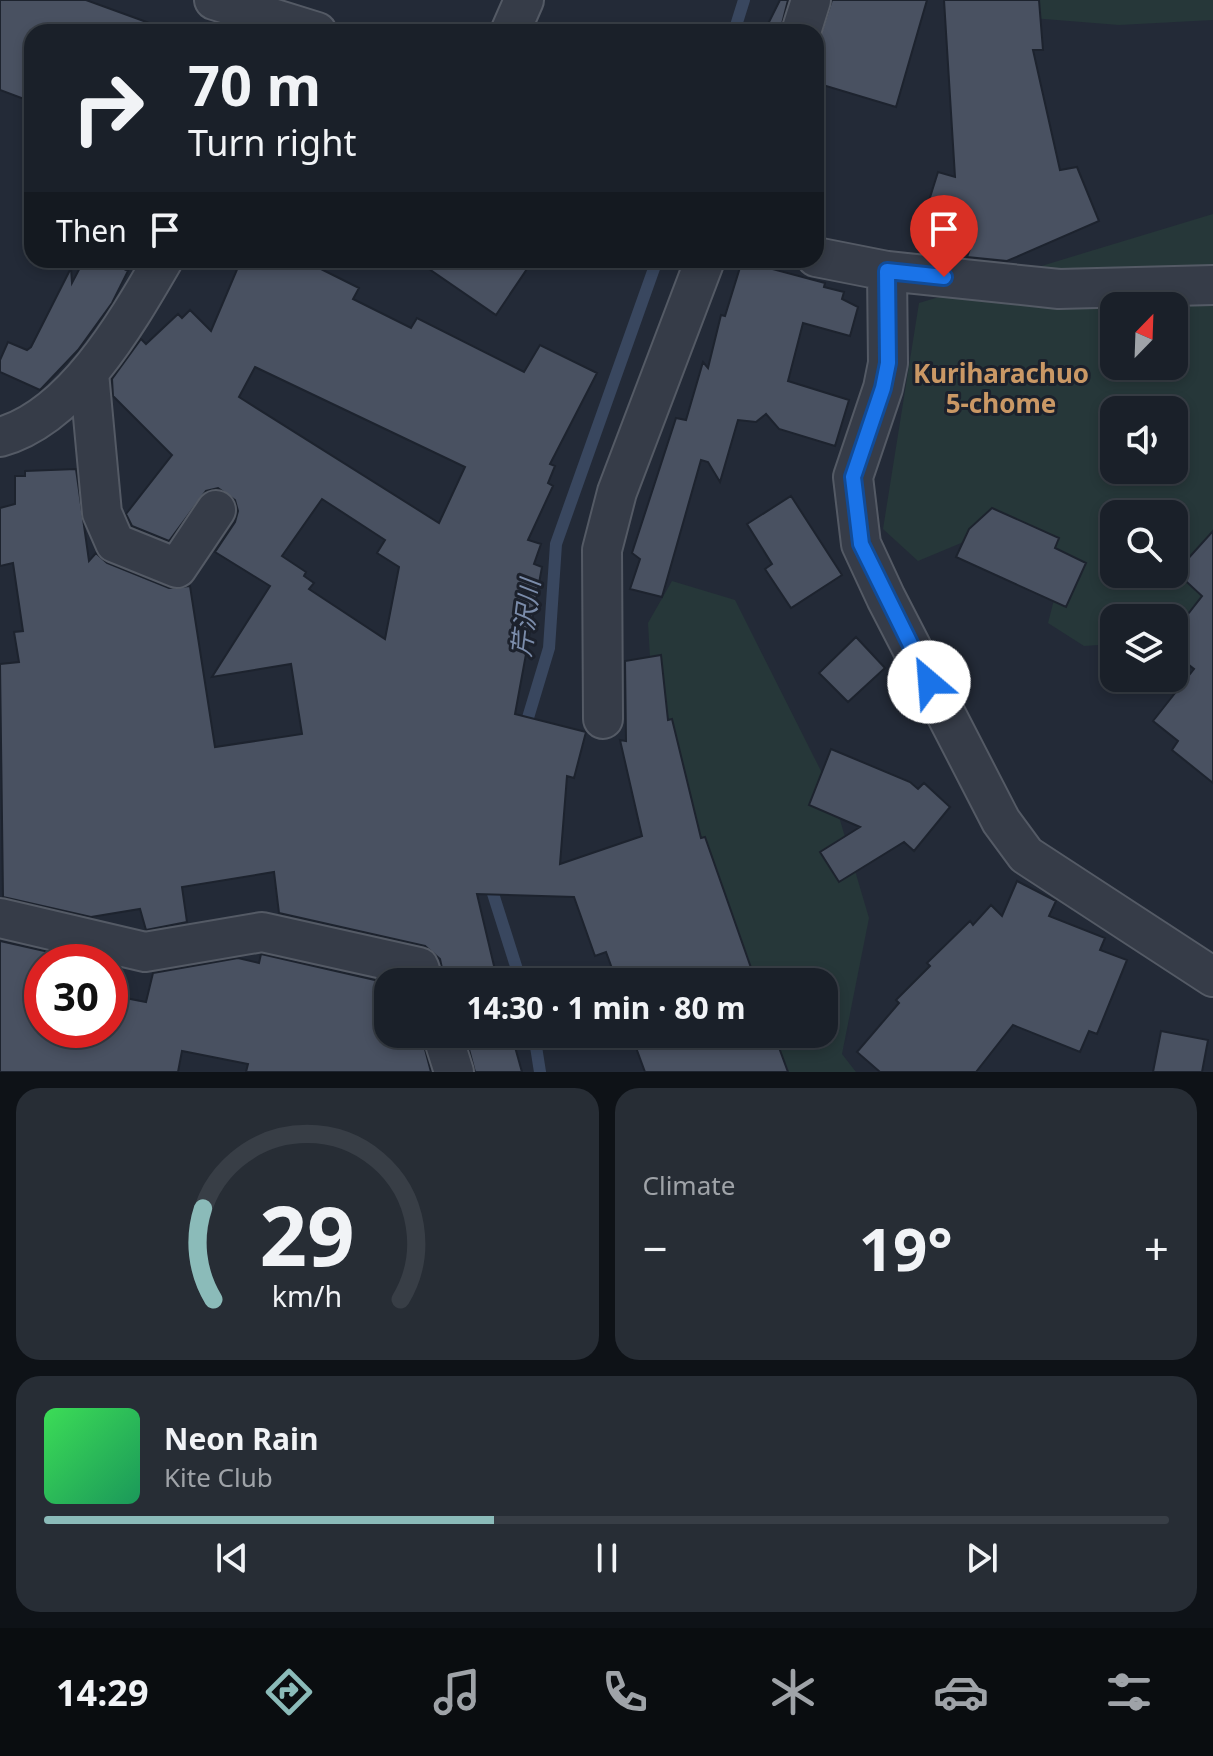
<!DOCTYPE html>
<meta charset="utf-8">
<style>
body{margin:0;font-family:"Noto Sans","Noto Sans JP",sans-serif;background:#272d35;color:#f1f3f6;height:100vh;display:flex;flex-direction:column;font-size:30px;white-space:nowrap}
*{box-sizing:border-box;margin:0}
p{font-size:26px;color:#9fa3a8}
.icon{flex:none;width:44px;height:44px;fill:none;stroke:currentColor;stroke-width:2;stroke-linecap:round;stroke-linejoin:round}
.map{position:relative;height:1072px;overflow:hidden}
.details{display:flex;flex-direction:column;gap:16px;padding:16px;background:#0e1217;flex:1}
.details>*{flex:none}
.banner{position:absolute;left:24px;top:24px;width:800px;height:244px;border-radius:24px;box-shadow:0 4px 12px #0003,0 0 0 2px #383e46;background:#1a2029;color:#f1f3f6;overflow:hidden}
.needle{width:52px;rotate:23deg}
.buttons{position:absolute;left:1100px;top:292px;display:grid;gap:16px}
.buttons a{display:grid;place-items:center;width:88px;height:88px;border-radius:16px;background:#1a2029;box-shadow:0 4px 12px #0003,0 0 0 2px #383e46;font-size:40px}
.speed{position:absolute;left:24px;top:944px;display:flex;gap:16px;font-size:40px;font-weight:700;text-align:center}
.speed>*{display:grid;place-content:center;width:104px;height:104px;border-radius:50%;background:#1a2029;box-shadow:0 4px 12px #0003,0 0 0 2px #383e46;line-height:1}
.speed .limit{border:12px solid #d22;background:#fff;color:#111}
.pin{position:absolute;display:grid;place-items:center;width:68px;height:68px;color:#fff;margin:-82px -34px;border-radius:50% 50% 50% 0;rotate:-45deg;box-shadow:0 0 8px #0007}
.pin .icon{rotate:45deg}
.me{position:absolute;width:88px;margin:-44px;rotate:333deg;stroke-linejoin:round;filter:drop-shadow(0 0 6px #0008)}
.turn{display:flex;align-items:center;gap:28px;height:168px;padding:0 32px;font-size:36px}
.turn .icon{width:104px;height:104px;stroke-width:2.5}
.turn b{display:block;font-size:56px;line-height:68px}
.then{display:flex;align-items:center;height:76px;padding:0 32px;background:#0003;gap:16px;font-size:30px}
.big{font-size:60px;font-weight:700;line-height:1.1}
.details .widget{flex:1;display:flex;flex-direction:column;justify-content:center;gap:12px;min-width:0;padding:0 28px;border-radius:24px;background:#272d35}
.details .dial{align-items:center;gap:0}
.dial svg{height:208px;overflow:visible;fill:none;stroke:#383e46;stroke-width:7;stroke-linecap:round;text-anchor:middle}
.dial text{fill:#f1f3f6;stroke:none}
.song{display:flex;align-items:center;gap:24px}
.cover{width:96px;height:96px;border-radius:12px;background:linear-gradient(135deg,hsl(130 70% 55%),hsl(150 70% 35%))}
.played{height:8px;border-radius:4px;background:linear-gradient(90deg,#8bbbb9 40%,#383e46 40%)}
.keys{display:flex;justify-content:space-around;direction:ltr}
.heat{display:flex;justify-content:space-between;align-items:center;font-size:44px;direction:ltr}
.details .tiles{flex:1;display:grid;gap:16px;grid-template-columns:1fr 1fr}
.widget:last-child{grid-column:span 2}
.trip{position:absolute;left:374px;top:968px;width:464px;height:80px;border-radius:24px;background:#1a2029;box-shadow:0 4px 12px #0003,0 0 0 2px #383e46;font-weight:700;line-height:80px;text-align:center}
.tabs{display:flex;height:128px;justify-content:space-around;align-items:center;background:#0a0d10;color:#9fa3a8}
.tabs .icon{width:56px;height:56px}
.tabs .on{color:#8bbbb9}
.tabs b{font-size:36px;color:#f1f3f6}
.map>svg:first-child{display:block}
.green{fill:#263739;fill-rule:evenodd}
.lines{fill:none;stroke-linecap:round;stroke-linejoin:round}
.stream{stroke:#39475f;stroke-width:12}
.building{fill:#495161;stroke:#1d232e;stroke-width:2;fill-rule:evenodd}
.minor-casing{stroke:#545a65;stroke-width:42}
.minor{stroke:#363c48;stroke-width:38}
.route-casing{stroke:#114b97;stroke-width:20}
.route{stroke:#1a73e8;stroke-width:14}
.labels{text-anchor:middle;stroke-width:6;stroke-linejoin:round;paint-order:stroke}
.neighbourhood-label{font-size:26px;font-weight:bold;fill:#ca9865;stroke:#1c212c}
.water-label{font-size:26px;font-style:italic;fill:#7b8caa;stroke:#1c212c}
</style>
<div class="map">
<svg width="1213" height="1072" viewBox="0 0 1213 1072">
<rect width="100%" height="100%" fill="#232a37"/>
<!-- green -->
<path class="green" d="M999,0H1213V20L1119,25L1019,17Z
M1213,214V650L1174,639V618H1114V644L1084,646L1048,623L1063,565L1009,523L918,561L883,529L919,303ZM1114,306H1174V366H1114ZM1114,410H1174V470H1114ZM1114,514H1174V574H1114Z
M672,581L735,600L832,793L869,918L842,1054L856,1072H748L733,1034H824V982H713L658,796L648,623Z"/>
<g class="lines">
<!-- stream -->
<path class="stream" d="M734,32L744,0
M524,731L549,648L556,544L657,260
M489,881L521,982
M534,1034L540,1072"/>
</g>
<!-- building -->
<path class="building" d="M0,0H86L163,28L162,32H32V102L0,90Z
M780,0H788L780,32H764Z
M832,0H927L896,107L816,83V48Z
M944,0H1039L1043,50H1033L1060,170L1077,167L1099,221L1007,261L967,257L973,241L921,226L938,172L955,177Z
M84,260H107L128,271L112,303L78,350L40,390L0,372V360L8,342L27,350L31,347L71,268L72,283Z
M241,260H303L359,288L353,299L411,328L417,318L524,372L540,345L597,373L550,464L555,466L548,483L553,486L528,540L541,544L534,564L542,567L515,714L586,732L574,778L567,776L560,864L642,836L620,740L626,741L625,661L661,655L668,720L672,719L701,838L705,837L756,982H617L606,952L595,956L574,897L477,894L495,970L501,969L504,982H445L440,959L425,946L279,913L274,872L182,887L187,922L146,930L140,909L91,917L3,897L0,664L19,662L14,632L23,631L13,563L0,566V508L15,504V476H25V471L76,469L89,561L96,553L107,563L169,588L190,586L215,747L302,734L291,664L212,677L270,586L215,552L235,522L238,511L235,500L218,488L206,491L169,541L132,526L126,514L172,455L113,396L112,379L141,339L146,344L178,314L182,318L190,310L211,331ZM255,367L465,467L439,523L239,397ZM322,499L385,540L377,553L399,567L385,639L309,589L314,583L304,576L306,572L282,556Z
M416,260H533L496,315Z
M742,261L825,283L824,287L844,292L842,299L858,307L850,336L803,323L788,381L849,400L835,446L779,429L766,414L756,422L738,420L720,482L708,462L701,460L662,597L630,589L640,559L632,553L676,418L686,420L703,362L708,368L721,315L725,316Z
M791,496L842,575L791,608L765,569L772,564L747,524Z
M992,508L1059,538L1055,548L1086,563L1066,607L956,557L969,529Z
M1213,531V783L1172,750L1178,741L1153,721L1194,669L1174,653V632L1202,596L1176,572Z
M856,637L885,668L848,702L819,673Z
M831,749L910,782L918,789L924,783L950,807L914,851L904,842L839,882L820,852L860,827L809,805Z
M1017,881L1056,901L1049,916L1105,938L1100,950L1127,960L1097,1034L1089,1031L1080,1052L1013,1025L976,1072H880L857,1052L899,1003L896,1000L930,966L927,963L970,921L973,925L991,905L1002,916Z
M0,941L80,959L42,962V1030H110V995L146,1002L153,973L238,958L259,963L261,954L388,983V1034H421L431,1072H246L248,1064L182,1051L178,1072H0Z
M1161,1031L1208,1040L1202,1072H1153Z
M465,1034H519L522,1045L515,1047L522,1072H475Z
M631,1034H774L788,1072H645Z"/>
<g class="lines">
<!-- minor casing -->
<g class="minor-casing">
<path id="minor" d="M214,0L317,32
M510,32L524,0
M801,32L811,0
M816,257L887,271L1059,289L1213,285
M887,271L888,363L883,388L853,477L861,544L886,598L1001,821L1026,855L1213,977
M89,373L102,513L115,543L177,568L216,510
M0,437C73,417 127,322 163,260
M603,719L602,550L617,492L705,260
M0,918L145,952L262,932L419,967L424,982
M442,1034L454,1072"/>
</g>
<!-- minor -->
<use href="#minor" class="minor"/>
</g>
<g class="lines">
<!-- route casing -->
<g class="route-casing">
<path id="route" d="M929,682L861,544L853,477L883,388L888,363L887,271L944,277"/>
</g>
<!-- route -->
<use href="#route" class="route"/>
</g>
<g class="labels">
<!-- neighbourhood labels -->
<g class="neighbourhood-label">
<text x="1001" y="383">Kuriharachuo<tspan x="1001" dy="30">5-chome</tspan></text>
</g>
<!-- water labels -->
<g class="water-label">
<text transform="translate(526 618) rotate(-83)" y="9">芹沢川</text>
</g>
</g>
</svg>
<div class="buttons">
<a><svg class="needle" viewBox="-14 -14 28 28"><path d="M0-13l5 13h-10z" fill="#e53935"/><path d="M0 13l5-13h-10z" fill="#9fa3a8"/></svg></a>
<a><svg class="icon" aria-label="sound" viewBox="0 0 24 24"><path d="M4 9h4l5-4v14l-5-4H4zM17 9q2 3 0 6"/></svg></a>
<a><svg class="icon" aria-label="search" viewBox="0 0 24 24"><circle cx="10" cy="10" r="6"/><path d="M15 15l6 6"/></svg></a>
<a><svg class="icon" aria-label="layers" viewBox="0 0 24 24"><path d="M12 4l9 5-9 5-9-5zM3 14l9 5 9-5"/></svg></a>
</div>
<div class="speed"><div class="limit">30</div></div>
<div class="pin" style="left:944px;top:277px;background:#d93025"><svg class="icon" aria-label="arrive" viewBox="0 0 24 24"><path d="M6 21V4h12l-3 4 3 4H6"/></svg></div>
<svg class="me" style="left:929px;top:682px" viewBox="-20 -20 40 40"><circle r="19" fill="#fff"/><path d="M0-13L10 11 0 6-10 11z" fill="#1a73e8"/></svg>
<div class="trip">14:30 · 1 min · 80 m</div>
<div class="banner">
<div class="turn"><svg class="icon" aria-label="right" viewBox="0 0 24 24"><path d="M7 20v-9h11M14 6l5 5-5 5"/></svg><div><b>70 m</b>Turn right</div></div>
<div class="then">Then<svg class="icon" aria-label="arrive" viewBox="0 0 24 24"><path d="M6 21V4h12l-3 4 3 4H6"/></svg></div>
</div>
</div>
<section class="details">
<div class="tiles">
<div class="widget dial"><svg viewBox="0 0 100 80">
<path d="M14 69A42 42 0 1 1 86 69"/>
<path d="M14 69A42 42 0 0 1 10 34" stroke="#8bbbb9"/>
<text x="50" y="56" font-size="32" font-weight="700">29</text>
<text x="50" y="72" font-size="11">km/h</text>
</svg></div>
<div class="widget"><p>Climate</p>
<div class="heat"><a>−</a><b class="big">19°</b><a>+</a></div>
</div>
<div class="widget">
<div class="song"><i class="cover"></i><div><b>Neon Rain</b><p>Kite Club</p></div></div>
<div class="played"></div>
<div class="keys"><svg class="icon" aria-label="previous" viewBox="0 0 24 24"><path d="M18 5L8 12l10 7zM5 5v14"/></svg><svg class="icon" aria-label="pause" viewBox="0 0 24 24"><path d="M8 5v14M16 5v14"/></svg><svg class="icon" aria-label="next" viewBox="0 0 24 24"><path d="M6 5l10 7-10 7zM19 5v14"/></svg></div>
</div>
</div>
</section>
<nav class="tabs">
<b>14:29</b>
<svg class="icon on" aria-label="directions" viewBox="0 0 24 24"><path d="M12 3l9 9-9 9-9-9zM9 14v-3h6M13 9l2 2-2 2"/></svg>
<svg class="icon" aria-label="music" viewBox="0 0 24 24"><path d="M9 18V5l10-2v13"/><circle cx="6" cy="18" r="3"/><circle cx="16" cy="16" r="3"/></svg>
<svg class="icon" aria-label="phone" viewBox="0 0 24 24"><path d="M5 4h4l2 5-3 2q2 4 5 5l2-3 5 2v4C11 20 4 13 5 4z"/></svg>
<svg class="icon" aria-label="climate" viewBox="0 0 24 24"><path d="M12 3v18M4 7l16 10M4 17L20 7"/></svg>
<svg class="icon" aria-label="car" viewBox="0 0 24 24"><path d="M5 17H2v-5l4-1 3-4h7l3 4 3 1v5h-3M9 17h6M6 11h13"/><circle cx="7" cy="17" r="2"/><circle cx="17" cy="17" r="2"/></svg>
<svg class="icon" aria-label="filters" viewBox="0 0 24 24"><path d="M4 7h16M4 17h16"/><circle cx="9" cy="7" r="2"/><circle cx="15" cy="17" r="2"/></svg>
</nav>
